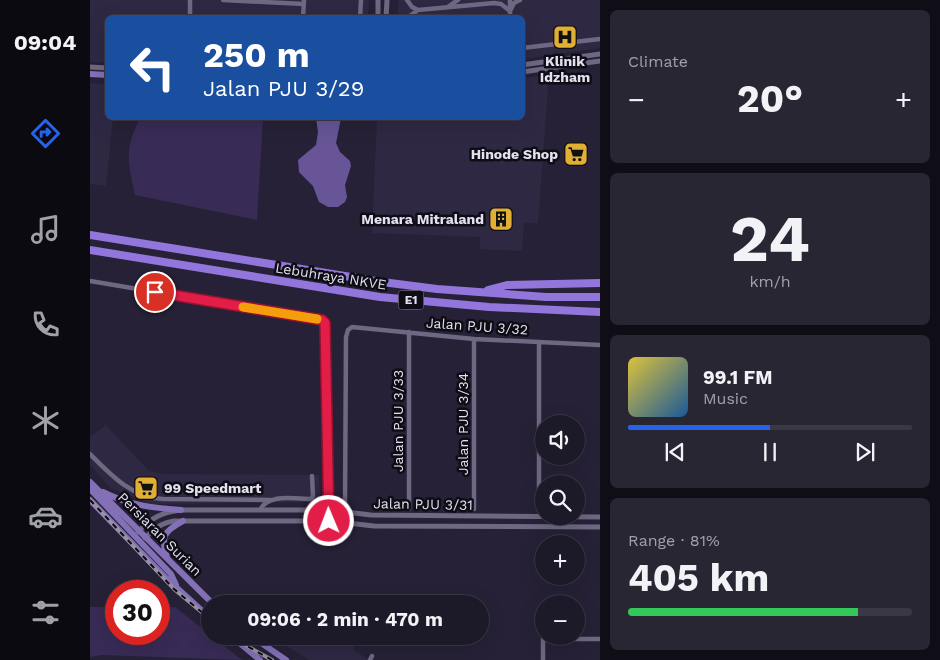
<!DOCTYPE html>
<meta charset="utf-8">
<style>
body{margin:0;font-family:"Work Sans",sans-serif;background:#292634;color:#f1f3f6;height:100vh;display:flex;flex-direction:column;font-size:19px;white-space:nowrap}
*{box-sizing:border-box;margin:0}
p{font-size:16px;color:#a0a0a8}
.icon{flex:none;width:28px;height:28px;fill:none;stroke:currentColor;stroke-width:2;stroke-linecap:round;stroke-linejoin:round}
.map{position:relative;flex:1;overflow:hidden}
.sheet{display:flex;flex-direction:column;gap:10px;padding:10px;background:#0f0e16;width:340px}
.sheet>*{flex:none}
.hud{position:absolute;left:15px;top:15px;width:420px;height:105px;border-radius:8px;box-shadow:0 5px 20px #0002,0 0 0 1px #3a3845;background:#1a4fa0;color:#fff;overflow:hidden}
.controls{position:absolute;left:445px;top:415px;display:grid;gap:10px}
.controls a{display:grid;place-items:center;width:50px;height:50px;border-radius:50%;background:#1c1928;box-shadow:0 5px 20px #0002,0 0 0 1px #3a3845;font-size:25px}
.speed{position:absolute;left:15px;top:580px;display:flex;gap:10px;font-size:25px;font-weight:700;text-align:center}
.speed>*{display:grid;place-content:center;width:65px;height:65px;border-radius:50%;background:#1c1928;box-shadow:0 5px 20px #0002,0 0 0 1px #3a3845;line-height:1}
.speed .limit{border:8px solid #d22;background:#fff;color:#111}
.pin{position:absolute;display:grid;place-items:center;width:42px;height:42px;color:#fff;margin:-21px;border:2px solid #fff;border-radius:50%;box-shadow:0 1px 5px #0007}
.me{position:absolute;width:55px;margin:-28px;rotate:359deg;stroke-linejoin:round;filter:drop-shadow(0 0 4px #0008)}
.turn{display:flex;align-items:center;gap:18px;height:105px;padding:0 15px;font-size:22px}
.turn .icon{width:65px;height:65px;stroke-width:2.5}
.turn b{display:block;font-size:35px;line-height:42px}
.big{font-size:38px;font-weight:700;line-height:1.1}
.sheet .tile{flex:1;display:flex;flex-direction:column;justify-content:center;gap:8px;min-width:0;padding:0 18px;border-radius:8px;background:#292634}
.sheet .dial{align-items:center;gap:0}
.dial b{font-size:65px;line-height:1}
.song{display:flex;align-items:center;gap:15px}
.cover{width:60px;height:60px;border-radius:8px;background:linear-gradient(135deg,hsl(50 70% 55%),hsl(210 70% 35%))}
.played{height:5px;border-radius:2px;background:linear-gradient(90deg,#2563eb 50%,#3a3845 50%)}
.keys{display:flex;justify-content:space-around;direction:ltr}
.heat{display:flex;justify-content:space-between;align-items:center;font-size:28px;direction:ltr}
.charge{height:8px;border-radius:4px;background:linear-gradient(90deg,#34c759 81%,#3a3845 0)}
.trip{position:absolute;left:111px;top:595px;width:288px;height:50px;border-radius:25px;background:#1c1928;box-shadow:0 5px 20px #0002,0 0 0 1px #3a3845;font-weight:700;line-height:50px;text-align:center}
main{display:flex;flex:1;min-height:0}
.dock{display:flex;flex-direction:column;width:90px;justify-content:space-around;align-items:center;background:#0b0a10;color:#a0a0a8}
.dock .icon{width:35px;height:35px}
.dock .current{color:#2563eb}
.dock b{font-size:22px;color:#f1f3f6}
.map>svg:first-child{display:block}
.built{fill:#2f2843}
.green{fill:#382b56}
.water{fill:#675598}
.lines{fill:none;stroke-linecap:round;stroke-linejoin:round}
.minor{stroke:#6e6882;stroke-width:4.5}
.tertiary{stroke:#6e6882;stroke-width:5}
.primary{stroke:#8470b7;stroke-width:6}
.motorway{stroke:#9376db;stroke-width:8}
.rail-casing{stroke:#9692a3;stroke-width:4}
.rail{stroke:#0e0c15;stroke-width:2;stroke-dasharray:5.5;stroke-linecap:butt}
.route-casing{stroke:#92132f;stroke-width:12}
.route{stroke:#e11d48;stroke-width:9}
.slow{stroke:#f59e0b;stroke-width:9}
.labels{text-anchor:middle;stroke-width:5;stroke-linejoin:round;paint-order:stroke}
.shield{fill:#0e0c15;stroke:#a3a0ae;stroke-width:1}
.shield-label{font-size:12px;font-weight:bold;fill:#e3e0ef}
.poi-label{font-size:14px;font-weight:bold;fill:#e3e0ef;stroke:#0e0c15;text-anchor:end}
.street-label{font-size:14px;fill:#e3e0ef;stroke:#0e0c15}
</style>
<main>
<nav class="dock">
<b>09:04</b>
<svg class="icon current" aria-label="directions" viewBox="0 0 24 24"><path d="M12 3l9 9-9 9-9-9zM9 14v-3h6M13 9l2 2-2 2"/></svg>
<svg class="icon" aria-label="music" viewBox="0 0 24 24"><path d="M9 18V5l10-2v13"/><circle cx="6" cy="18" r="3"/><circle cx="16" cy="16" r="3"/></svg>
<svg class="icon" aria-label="phone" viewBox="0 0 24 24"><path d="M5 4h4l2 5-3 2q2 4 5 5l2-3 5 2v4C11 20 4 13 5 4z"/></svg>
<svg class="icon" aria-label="climate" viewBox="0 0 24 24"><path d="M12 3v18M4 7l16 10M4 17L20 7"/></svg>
<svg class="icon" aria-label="car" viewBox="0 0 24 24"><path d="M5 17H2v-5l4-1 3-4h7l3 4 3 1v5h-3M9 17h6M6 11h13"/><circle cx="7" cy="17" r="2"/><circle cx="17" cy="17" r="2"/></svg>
<svg class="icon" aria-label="filters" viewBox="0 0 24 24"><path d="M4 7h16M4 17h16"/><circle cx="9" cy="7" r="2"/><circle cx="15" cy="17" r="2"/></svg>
</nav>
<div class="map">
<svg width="510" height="660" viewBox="0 0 510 660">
<rect width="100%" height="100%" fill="#262136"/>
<!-- built -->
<path class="built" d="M0,0H279L278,17L18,18L17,62H0Z
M308,0H510V48L433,59L432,18H308Z
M459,75L448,223H434L432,251L390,249V237L282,233L287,118H432L433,78Z
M0,83L15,84L17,89L18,118H23L16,186L0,184Z
M16,425L59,471L72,474L229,475L230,502L62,504L20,488L0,465V437Z
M198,636H247L264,646L263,650L280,660H219L198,647Z"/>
<!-- green -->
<path class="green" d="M50,118H173L167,220L45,195C38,162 34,149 50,118Z
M0,607H26V634H69V607H85L152,660L12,655L0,657Z"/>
<!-- water -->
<path class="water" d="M226,118H251L246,143L250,152L260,161L261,166L255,185L257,197L255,202L248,207H238L229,202L223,186L209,172L208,160L226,145L228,132Z"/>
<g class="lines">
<!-- minor -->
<path class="minor" d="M133,0L214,4
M317,0L322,7L328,10
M420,0V18
M359,6L368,0
M100,18V0
M213,18L214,0
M270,18L271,0
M317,18L328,10L404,3L411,4L420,11L424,3L430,0
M432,48L510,39
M0,281L232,320L235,323L239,521
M319,332V509
M0,454C20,474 42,498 73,499L180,500
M255,504L256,337L258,330L262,327L384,339L510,345
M449,508V342
M384,509V339
M170,510C178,493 205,499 221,499L223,496L222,476
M280,660L282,656
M453,660V639H510"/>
<!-- tertiary -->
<path class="tertiary" d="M288,18V0
M296,18L297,0
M432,65L510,54
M0,67L18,68
M432,72L510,61
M48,532C61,518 72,512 91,510H239L281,515L510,517
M55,538C64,529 71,523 84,521H239L284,526L510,527"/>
<!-- primary -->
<path class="primary" d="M0,74L18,75
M0,482L123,604
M0,489L81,574L86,585
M13,492C38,505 63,508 91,510
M0,500L76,578L120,618
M77,557C70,537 74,531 93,521
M141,636L170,660
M161,636L196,660"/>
<!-- motorway -->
<path class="motorway" d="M0,235L292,282L347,289L456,297H510
M0,250L290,297L399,307L510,312
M398,290L417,285L510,283"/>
<!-- rail casing -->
<g class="rail-casing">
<path id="rail" d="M0,500L84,589L120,619
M139,636L182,660"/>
</g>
<!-- rail -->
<use href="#rail" class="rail"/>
</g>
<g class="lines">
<!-- route casing -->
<g class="route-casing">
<path id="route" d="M65,292L232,320L235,323L239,521"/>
</g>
<!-- route -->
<use href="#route" class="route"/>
<!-- slow -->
<path class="slow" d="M153,307L227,319"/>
</g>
<!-- icons -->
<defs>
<g id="hospital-square" transform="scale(1.25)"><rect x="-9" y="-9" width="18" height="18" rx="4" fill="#e1af34" stroke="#0e0c15"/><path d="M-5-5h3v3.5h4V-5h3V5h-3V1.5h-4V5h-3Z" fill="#111"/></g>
<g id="supermarket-square" transform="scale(1.25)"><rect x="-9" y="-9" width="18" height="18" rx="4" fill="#e1af34" stroke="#0e0c15"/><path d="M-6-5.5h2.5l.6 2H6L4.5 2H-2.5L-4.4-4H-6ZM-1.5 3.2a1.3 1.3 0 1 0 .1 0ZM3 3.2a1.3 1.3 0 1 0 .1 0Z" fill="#111"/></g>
<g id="building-square" transform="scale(1.25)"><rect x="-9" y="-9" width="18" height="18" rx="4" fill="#e1af34" stroke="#0e0c15"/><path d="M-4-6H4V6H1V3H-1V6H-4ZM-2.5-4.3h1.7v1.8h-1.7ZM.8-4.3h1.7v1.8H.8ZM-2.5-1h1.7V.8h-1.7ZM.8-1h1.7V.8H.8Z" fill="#111"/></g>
</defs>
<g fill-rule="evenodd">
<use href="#hospital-square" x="475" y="37"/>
<use href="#supermarket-square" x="486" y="154"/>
<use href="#building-square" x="411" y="219"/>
<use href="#supermarket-square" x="56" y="488"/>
</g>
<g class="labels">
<!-- shield labels -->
<rect class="shield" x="308.5" y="290.5" width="25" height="19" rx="4"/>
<g class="shield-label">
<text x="321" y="304">E1</text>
</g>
<!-- poi labels -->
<g class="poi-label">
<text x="475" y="66" text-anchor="middle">Klinik<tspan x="475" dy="16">Idzham</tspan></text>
<text x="468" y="159">Hinode Shop</text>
<text x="394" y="224">Menara Mitraland</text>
<text x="74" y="493" text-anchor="start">99 Speedmart</text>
</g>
<!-- street labels -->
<g class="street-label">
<text transform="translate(241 276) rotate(9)" y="5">Lebuhraya NKVE</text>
<text transform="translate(387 326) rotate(4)" y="5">Jalan PJU 3/32</text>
<text transform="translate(308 421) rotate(-90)" y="5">Jalan PJU 3/33</text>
<text transform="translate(373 424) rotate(-90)" y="5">Jalan PJU 3/34</text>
<text transform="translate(333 504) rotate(1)" y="5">Jalan PJU 3/31</text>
<text transform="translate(70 534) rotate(45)" y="5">Persiaran Surian</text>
</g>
</g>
</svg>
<div class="controls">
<a><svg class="icon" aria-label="sound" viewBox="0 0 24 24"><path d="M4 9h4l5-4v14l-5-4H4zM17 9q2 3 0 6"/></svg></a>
<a><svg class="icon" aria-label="search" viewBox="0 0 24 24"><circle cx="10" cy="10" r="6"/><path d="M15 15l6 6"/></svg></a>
<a>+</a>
<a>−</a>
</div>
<div class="speed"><div class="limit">30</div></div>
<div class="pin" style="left:65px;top:292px;background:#d93025"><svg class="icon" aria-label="arrive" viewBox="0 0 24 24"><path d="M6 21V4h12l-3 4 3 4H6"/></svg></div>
<svg class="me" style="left:239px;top:521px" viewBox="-20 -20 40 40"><circle r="17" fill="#e11d48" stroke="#fff" stroke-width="3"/><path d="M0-11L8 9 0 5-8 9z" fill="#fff"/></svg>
<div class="trip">09:06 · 2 min · 470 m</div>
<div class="hud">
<div class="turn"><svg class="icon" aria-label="left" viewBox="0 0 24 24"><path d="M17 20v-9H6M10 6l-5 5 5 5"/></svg><div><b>250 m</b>Jalan PJU 3/29</div></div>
</div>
</div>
<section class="sheet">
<div class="tile"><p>Climate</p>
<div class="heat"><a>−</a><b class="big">20°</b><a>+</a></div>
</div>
<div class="tile dial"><b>24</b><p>km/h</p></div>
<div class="tile">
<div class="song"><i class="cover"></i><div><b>99.1 FM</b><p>Music</p></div></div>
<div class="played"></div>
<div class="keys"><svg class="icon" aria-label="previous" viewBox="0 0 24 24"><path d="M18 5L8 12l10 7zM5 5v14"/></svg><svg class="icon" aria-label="pause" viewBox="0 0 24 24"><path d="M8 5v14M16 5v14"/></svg><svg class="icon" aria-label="next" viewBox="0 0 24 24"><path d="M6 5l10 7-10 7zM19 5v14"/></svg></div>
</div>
<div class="tile"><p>Range · 81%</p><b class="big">405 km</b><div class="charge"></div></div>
</section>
</main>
